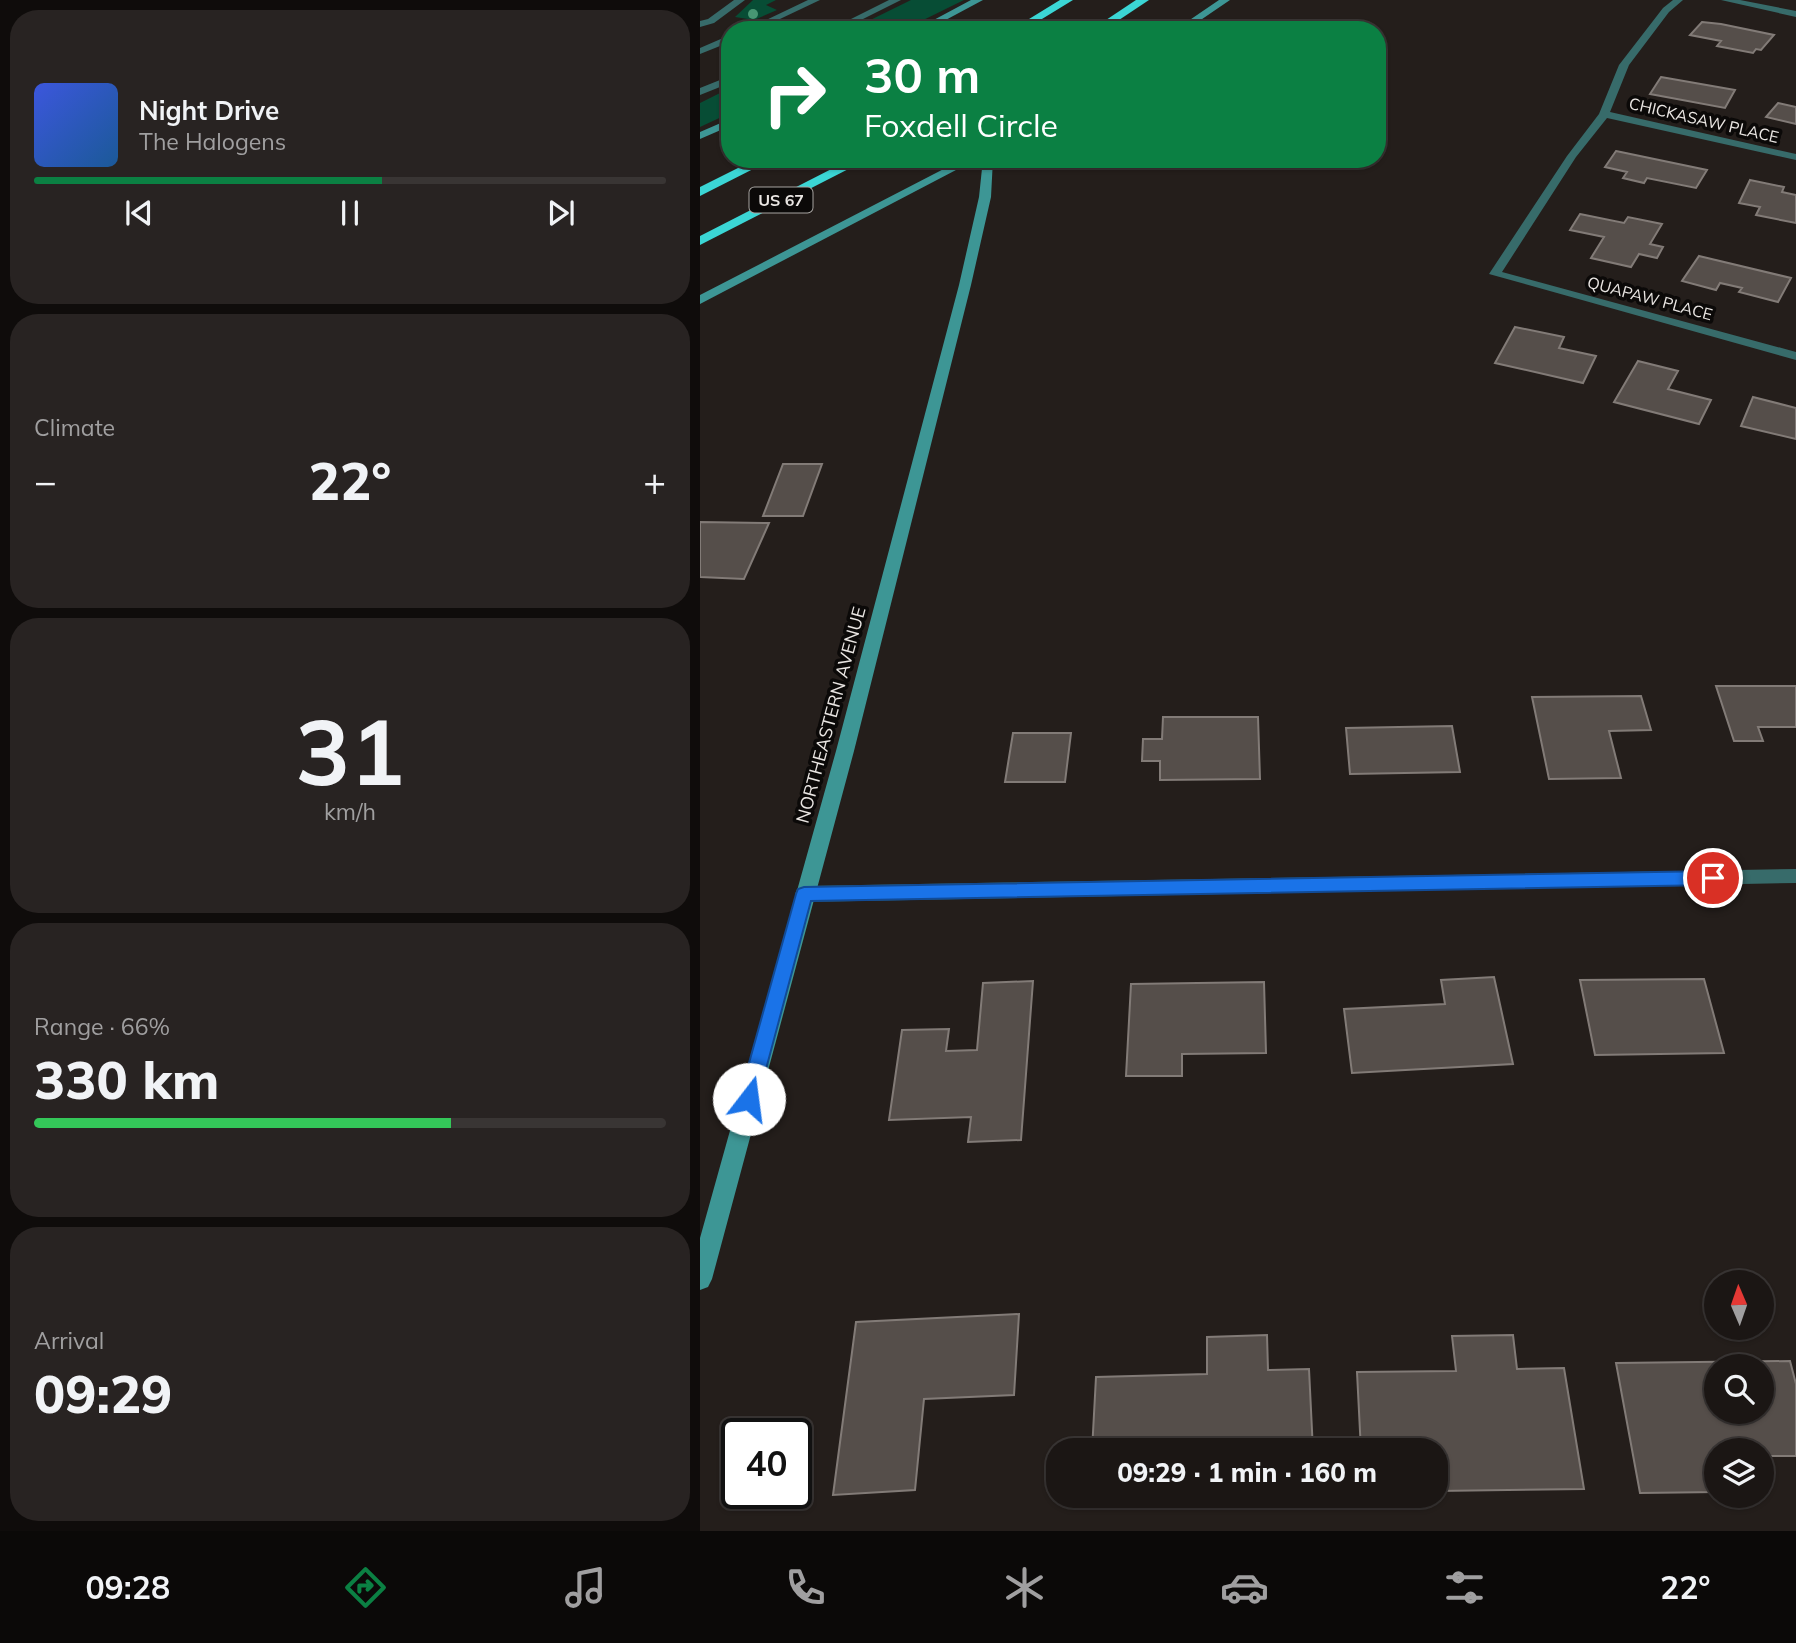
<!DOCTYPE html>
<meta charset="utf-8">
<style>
body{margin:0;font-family:Mulish,sans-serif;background:#282322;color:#f1f3f6;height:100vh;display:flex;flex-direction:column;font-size:26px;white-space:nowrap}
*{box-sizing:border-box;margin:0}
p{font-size:23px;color:#a09fa0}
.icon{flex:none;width:38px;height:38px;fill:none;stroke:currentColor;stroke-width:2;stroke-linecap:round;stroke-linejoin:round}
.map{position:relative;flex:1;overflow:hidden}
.details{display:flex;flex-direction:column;gap:10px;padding:10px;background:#0f0c0b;width:700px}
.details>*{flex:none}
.top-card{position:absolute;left:21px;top:21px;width:665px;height:147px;border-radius:28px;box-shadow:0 2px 5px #0004,0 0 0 2px #393534;background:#0b8043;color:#fff;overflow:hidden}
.needle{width:46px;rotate:358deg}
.fabs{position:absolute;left:1004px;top:1270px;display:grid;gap:14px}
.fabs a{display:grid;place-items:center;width:70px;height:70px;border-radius:50%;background:#1b1614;box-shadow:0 2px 5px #0004,0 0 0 2px #393534;font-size:35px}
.speed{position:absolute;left:21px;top:1418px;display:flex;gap:14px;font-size:35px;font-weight:700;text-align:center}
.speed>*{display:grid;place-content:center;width:91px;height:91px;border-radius:50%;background:#1b1614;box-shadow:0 2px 5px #0004,0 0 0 2px #393534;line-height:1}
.speed .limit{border:4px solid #111;border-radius:10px;background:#fff;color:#111}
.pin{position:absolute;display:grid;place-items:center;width:60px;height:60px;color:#fff;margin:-30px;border:4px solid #fff;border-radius:50%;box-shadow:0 2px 7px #0007}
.me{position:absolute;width:77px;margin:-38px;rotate:15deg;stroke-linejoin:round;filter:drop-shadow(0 0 5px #0008)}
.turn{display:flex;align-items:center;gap:24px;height:147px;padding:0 28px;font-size:32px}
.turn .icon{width:91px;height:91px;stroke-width:2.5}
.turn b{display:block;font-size:49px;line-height:60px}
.big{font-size:52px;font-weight:800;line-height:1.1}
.details .tile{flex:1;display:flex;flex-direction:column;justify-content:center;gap:10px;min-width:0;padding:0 24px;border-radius:28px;background:#282322}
.details .dial{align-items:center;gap:0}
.dial b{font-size:91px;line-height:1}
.song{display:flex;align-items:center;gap:21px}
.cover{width:84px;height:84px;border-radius:10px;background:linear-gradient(135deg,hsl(230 70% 55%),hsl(210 70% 35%))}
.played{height:7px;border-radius:4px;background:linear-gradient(90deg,#0b8043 55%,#393534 55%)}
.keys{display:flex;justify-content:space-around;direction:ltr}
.heat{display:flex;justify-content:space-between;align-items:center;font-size:38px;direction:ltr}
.charge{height:10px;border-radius:5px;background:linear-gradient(90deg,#34c759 66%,#393534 0)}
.trip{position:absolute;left:346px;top:1438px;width:402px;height:70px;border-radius:28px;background:#1b1614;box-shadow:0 2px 5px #0004,0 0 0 2px #393534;font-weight:800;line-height:70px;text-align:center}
.tab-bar{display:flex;height:112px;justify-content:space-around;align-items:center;background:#0b0908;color:#a09fa0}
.tab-bar .icon{width:49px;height:49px}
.tab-bar .active{color:#0b8043}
.tab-bar b{font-size:32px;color:#f1f3f6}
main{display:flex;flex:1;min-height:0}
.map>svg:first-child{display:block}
.green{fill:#074d35}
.building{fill:#554e4a;stroke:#827b77;stroke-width:2;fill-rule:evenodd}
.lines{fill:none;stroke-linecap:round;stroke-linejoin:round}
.lane{fill:#376b6a;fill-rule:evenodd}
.street{fill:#376b6a;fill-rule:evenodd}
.secondary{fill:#3d9695;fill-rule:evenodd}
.highway{fill:#3bd6d5;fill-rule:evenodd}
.tree{fill:#479673}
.route{fill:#1a73e8;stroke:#114b97;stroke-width:2}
.labels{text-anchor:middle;stroke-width:7;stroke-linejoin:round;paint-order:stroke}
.far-street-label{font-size:16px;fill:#eae6e3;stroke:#0b0908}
.shield{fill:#0b0908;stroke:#a7a4a1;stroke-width:2}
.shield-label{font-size:16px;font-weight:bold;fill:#eae6e3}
.street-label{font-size:18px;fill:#eae6e3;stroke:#0b0908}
</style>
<main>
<section class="details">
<div class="tile">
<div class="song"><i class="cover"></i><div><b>Night Drive</b><p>The Halogens</p></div></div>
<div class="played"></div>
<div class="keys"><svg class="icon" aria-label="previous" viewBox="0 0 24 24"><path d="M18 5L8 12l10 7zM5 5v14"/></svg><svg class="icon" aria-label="pause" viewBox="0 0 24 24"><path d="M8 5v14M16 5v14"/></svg><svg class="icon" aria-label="next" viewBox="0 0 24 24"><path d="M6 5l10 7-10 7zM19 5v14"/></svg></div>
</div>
<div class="tile"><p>Climate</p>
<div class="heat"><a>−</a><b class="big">22°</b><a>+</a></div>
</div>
<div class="tile dial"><b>31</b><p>km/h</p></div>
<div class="tile"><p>Range · 66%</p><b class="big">330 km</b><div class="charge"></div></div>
<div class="tile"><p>Arrival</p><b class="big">09:29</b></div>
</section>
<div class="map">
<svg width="1096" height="1531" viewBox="0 0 1096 1531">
<rect width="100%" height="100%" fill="#241e1b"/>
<!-- green -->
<path class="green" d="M53,0H76L66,5L77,10L54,20L35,17Z
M211,0H264L203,30H150Z
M30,88V113L0,127V103Z"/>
<!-- building -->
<path class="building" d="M1002,22L1021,24L1074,35L1061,50L1056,49L1053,53L1017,46L1021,41L990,35Z
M961,77L1035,90L1025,108L950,94Z
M1078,103L1096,107V124L1066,117Z
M916,151L1007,170L996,188L947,178L944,183L923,178L927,172L905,167Z
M1050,180L1084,187L1082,192L1096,195V223L1056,215L1060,207L1039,203Z
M880,214L924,223L928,217L962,224L950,244L963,247L957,258L939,254L931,267L891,258L904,237L870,230Z
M999,256L1091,278L1078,302L1039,292L1042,288L1020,283L1016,290L982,281Z
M815,327L864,337L859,348L896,356L883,383L795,363Z
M938,361L978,371L968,389L1011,400L999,424L914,402Z
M1053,397L1096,408V439L1041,426Z
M83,464H122L103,516H63Z
M0,522L69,523L44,579L0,577Z
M1016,686H1096V727H1058L1063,741H1034Z
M941,696L951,730L909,731L921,778L849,779L832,697Z
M463,717H558L560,779L460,780V761H442L443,739H462Z
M752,726L760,772L650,774L646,728Z
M313,733H371L365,782H305Z
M794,977L813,1064L652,1073L644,1009L745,1004L741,980Z
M1004,979L1024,1053L895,1055L880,980Z
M333,981L321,1140L268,1142L271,1117L189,1120L202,1030L249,1029L246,1051L277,1050L283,983Z
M564,982L566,1053L482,1054V1076H426L431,984Z
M319,1314L314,1395L224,1399L215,1490L133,1495L156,1322Z
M567,1335L568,1370L609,1369L613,1451H392L396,1377L507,1374V1337Z
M813,1335L817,1369L864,1368L884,1489L737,1491V1451H661L657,1372L756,1371L752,1336Z
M1090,1361L1096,1384V1456H1062V1451H1017V1492L940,1493L916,1363ZM1017,1367H1062V1412H1017Z"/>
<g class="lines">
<!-- lane -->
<path class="lane" d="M34,0H45L14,23L0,27V21L8,19Z
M108,0H120L57,30H45Z
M189,0H201L141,30H129Z
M30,35V42L0,54V48Z
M30,76V83L0,95V88Z"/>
<!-- street -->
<path class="street" d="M973,0H983L969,12L929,65L910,112L1096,154V160L907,118L876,157L802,272L1096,352V360L789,274L867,156L899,114L919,65L963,8Z
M1021,0H1040L1096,11V17Z
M1096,869V883L104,902L97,899L95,894L97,889L104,886Z"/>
<!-- secondary -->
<path class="secondary" d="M271,0H283L227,30H215Z
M519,0H530L486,30H475Z
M30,119V126L0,139V132Z
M263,159H277L0,304V295Z
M283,159H293L291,197L271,285L154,751L12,1279L8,1287L0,1290V1238L136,751L259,285L279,197Z"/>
<!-- highway -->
<path class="highway" d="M360,0H373L324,30H311Z
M436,0H449L404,30H391Z
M56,159H73L0,196V187Z
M151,159H168L0,245V236Z"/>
</g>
<!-- trees -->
<circle class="tree" cx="53" cy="14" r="5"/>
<!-- route -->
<path class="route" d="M1013,871L1019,873L1022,878L1019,883L1013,885L111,901L58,1099L55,1105L49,1108L42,1105L39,1099L96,894L98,889L104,887Z"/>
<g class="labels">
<!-- far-street labels -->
<g class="far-street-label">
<text transform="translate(1004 120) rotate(13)" y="6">CHICKASAW PLACE</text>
<text transform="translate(950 298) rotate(15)" y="6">QUAPAW PLACE</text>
</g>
<!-- shield labels -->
<rect class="shield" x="49.5" y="187.5" width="63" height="25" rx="5"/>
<g class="shield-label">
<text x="81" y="206">US 67</text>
</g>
<!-- street labels -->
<g class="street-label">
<text transform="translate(131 715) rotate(-75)" y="6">NORTHEASTERN AVENUE</text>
</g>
</g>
</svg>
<div class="fabs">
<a><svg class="needle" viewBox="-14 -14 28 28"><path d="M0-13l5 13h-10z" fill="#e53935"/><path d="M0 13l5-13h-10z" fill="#a09fa0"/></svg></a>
<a><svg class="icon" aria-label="search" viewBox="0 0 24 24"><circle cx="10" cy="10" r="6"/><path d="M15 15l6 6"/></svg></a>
<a><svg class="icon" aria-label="layers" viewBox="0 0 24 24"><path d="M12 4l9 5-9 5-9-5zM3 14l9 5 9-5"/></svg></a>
</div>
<div class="speed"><div class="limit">40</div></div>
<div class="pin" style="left:1013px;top:878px;background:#d93025"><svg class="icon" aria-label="arrive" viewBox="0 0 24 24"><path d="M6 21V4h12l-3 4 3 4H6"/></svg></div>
<svg class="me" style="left:49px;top:1099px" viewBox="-20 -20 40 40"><circle r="19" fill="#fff"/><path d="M0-13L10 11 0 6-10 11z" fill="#1a73e8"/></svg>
<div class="trip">09:29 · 1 min · 160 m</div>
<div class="top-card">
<div class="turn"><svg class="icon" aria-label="right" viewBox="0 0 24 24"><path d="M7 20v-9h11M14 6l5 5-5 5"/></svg><div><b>30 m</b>Foxdell Circle</div></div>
</div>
</div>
</main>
<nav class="tab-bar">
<b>09:28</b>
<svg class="icon active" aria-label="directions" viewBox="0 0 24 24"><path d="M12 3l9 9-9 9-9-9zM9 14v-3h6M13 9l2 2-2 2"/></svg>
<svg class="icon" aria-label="music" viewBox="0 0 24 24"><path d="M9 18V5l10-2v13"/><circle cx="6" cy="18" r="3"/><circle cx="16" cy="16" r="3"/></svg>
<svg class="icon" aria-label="phone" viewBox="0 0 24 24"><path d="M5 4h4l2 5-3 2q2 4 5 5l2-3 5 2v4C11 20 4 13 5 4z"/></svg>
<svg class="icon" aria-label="climate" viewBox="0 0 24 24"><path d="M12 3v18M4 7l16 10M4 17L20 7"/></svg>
<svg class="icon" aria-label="car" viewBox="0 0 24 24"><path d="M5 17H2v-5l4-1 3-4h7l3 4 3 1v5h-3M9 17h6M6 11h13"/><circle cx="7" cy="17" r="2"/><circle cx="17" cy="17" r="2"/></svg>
<svg class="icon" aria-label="filters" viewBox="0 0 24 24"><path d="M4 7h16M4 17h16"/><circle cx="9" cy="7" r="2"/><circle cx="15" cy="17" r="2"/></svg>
<b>22°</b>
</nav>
